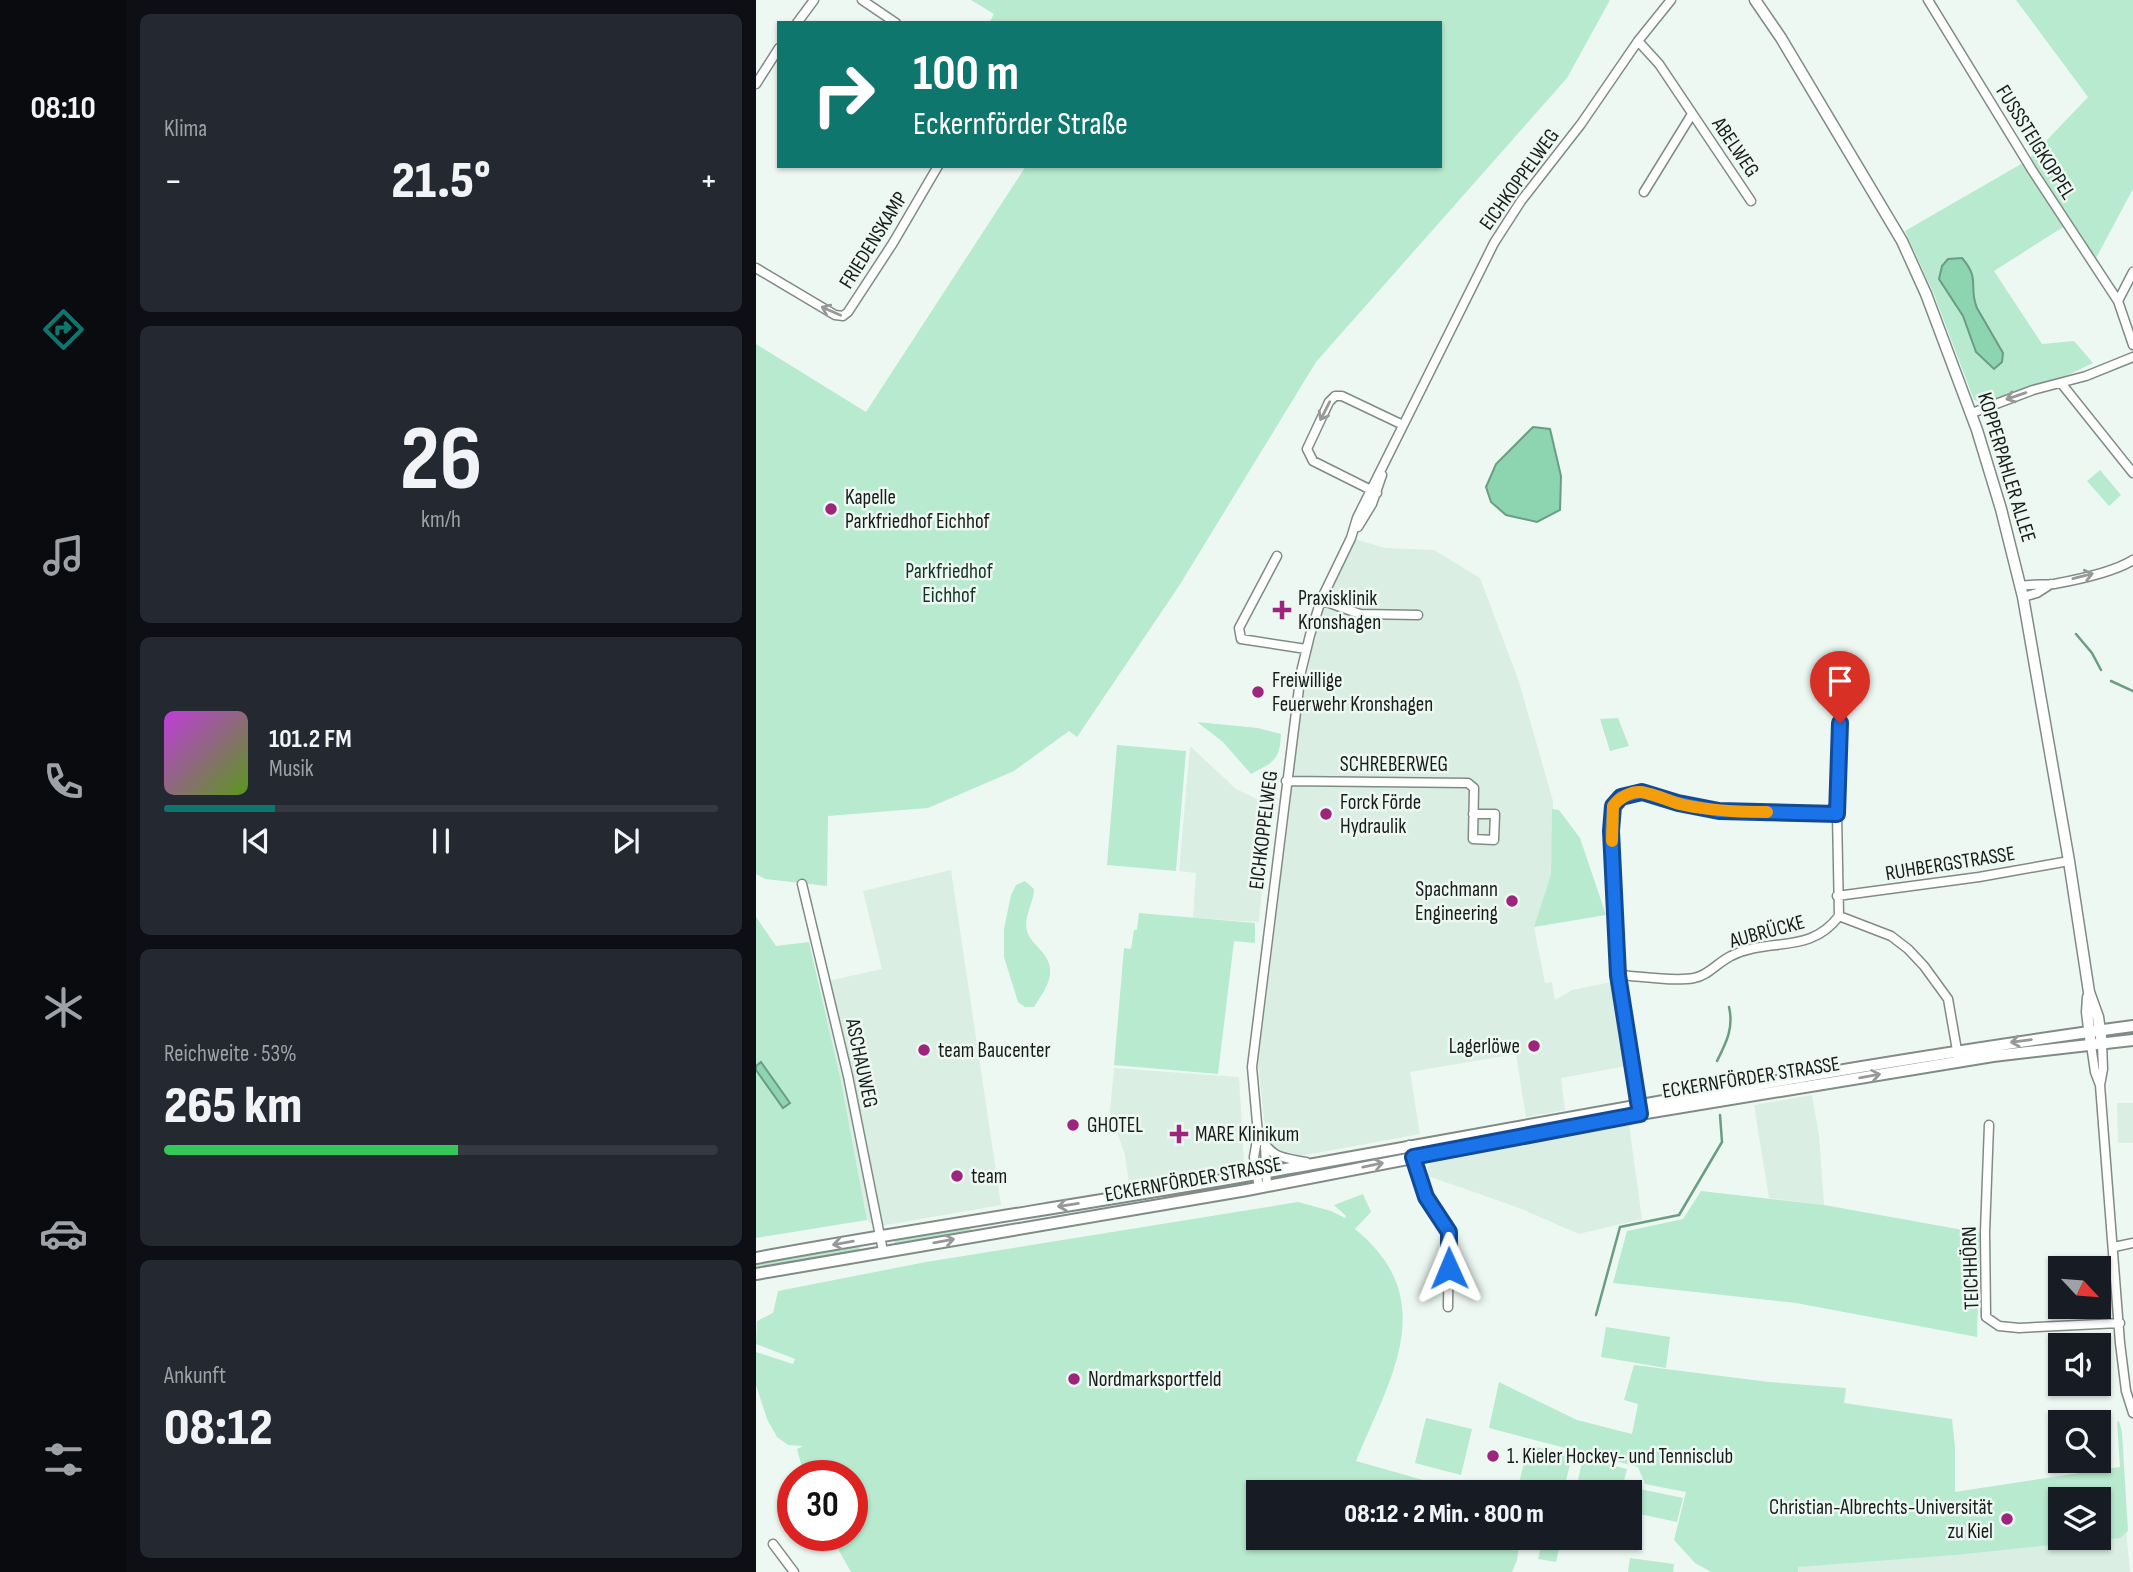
<!DOCTYPE html>
<html lang="de">
<meta charset="utf-8">
<style>
body{margin:0;font-family:"Sofia Sans Condensed",sans-serif;background:#242831;color:#f1f3f6;height:100vh;display:flex;flex-direction:column;font-size:26px;white-space:nowrap}
*{box-sizing:border-box;margin:0}
p{font-size:23px;color:#9ea1a6}
.icon{flex:none;width:38px;height:38px;fill:none;stroke:currentColor;stroke-width:2;stroke-linecap:round;stroke-linejoin:round}
.map{position:relative;flex:1;overflow:hidden}
.side{display:flex;flex-direction:column;gap:14px;padding:14px;background:#0d0f14;width:630px}
.side>*{flex:none}
.hud{position:absolute;left:21px;top:21px;width:665px;height:147px;border-radius:0px;box-shadow:0 2px 5px #0004;background:#0f766e;color:#fff;overflow:hidden}
.needle{width:46px;rotate:116deg}
.fabs{position:absolute;left:1292px;top:1256px;display:grid;gap:14px}
.fabs a{display:grid;place-items:center;width:63px;height:63px;border-radius:0px;background:#171b24;box-shadow:0 2px 5px #0004;font-size:35px}
.speed{position:absolute;left:21px;top:1460px;display:flex;gap:14px;font-size:35px;font-weight:700;text-align:center}
.speed>*{display:grid;place-content:center;width:91px;height:91px;border-radius:50%;background:#171b24;box-shadow:0 2px 5px #0004;line-height:1}
.speed .limit{border:10px solid #d22;background:#fff;color:#111}
.pin{position:absolute;display:grid;place-items:center;width:60px;height:60px;color:#fff;margin:-72px -30px;border-radius:50% 50% 50% 0;rotate:-45deg;box-shadow:0 0 7px #0007}
.pin .icon{rotate:45deg}
.me{position:absolute;width:77px;margin:-38px;rotate:359deg;stroke-linejoin:round;filter:drop-shadow(0 0 5px #0008)}
.turn{display:flex;align-items:center;gap:24px;height:147px;padding:0 21px;font-size:32px}
.turn .icon{width:91px;height:91px;stroke-width:2.5}
.turn b{display:block;font-size:49px;line-height:60px}
.big{font-size:52px;font-weight:800;line-height:1.1}
.side .card{flex:1;display:flex;flex-direction:column;justify-content:center;gap:10px;min-width:0;padding:0 24px;border-radius:10px;background:#242831}
.side .dial{align-items:center;gap:0}
.dial b{font-size:91px;line-height:1}
.song{display:flex;align-items:center;gap:21px}
.cover{width:84px;height:84px;border-radius:10px;background:linear-gradient(135deg,hsl(290 70% 55%),hsl(90 70% 35%))}
.played{height:7px;border-radius:4px;background:linear-gradient(90deg,#0f766e 20%,#363941 20%)}
.keys{display:flex;justify-content:space-around;direction:ltr}
.heat{display:flex;justify-content:space-between;align-items:center;font-size:38px;direction:ltr}
.charge{height:10px;border-radius:5px;background:linear-gradient(90deg,#34c759 53%,#363941 0)}
.trip{position:absolute;left:490px;top:1480px;width:396px;height:70px;border-radius:0px;background:#171b24;box-shadow:0 2px 5px #0004;font-weight:800;line-height:70px;text-align:center}
main{display:flex;flex:1;min-height:0}
.dock{display:flex;flex-direction:column;width:126px;justify-content:space-around;align-items:center;background:#090b0e;color:#9ea1a6}
.dock .icon{width:49px;height:49px}
.dock .current{color:#0f766e}
.dock b{font-size:32px;color:#f1f3f6}
.map>svg:first-child{display:block}
.built{fill:#dbeee3;fill-rule:evenodd}
.green{fill:#b8eacf;fill-rule:evenodd}
.water{fill:#8dd4b0;stroke:#6a9d83;stroke-width:2}
.lines{fill:none;stroke-linecap:round;stroke-linejoin:round}
.stream{stroke:#6a9d83;stroke-width:2.5}
.minor-casing{stroke:#818b86;stroke-width:11}
.tertiary-casing{stroke:#818b86;stroke-width:13}
.secondary-casing{stroke:#818b86;stroke-width:14}
.minor{stroke:#fff;stroke-width:8}
.tertiary{stroke:#fff;stroke-width:10}
.secondary{stroke:#fff;stroke-width:10}
.oneway{stroke:#979998}
.route-casing{stroke:#114b97;stroke-width:18}
.route{stroke:#1a73e8;stroke-width:12}
.slow{stroke:#f59e0b;stroke-width:12}
.poi-dot{fill:#9e257c;stroke:#edf8f2;stroke-width:2.5}
.labels{text-anchor:middle;stroke-width:5;stroke-linejoin:round;paint-order:stroke}
.street-label{font-size:21px;fill:#181c1a;stroke:#edf8f2}
.poi-label{font-size:21px;fill:#181c1a;stroke:#edf8f2;text-anchor:start}
.park-label{font-size:21px;fill:#133324;stroke:#edf8f2}
</style>
<main>
<nav class="dock">
<b>08:10</b>
<svg class="icon current" aria-label="directions" viewBox="0 0 24 24"><path d="M12 3l9 9-9 9-9-9zM9 14v-3h6M13 9l2 2-2 2"/></svg>
<svg class="icon" aria-label="music" viewBox="0 0 24 24"><path d="M9 18V5l10-2v13"/><circle cx="6" cy="18" r="3"/><circle cx="16" cy="16" r="3"/></svg>
<svg class="icon" aria-label="phone" viewBox="0 0 24 24"><path d="M5 4h4l2 5-3 2q2 4 5 5l2-3 5 2v4C11 20 4 13 5 4z"/></svg>
<svg class="icon" aria-label="climate" viewBox="0 0 24 24"><path d="M12 3v18M4 7l16 10M4 17L20 7"/></svg>
<svg class="icon" aria-label="car" viewBox="0 0 24 24"><path d="M5 17H2v-5l4-1 3-4h7l3 4 3 1v5h-3M9 17h6M6 11h13"/><circle cx="7" cy="17" r="2"/><circle cx="17" cy="17" r="2"/></svg>
<svg class="icon" aria-label="filters" viewBox="0 0 24 24"><path d="M4 7h16M4 17h16"/><circle cx="9" cy="7" r="2"/><circle cx="15" cy="17" r="2"/></svg>
</nav>
<section class="side">
<div class="card"><p>Klima</p>
<div class="heat"><a>−</a><b class="big">21.5°</b><a>+</a></div>
</div>
<div class="card dial"><b>26</b><p>km/h</p></div>
<div class="card">
<div class="song"><i class="cover"></i><div><b>101.2 FM</b><p>Musik</p></div></div>
<div class="played"></div>
<div class="keys"><svg class="icon" aria-label="previous" viewBox="0 0 24 24"><path d="M18 5L8 12l10 7zM5 5v14"/></svg><svg class="icon" aria-label="pause" viewBox="0 0 24 24"><path d="M8 5v14M16 5v14"/></svg><svg class="icon" aria-label="next" viewBox="0 0 24 24"><path d="M6 5l10 7-10 7zM19 5v14"/></svg></div>
</div>
<div class="card"><p>Reichweite · 53%</p><b class="big">265 km</b><div class="charge"></div></div>
<div class="card"><p>Ankunft</p><b class="big">08:12</b></div>
</section>
<div class="map">
<svg width="1377" height="1572" viewBox="0 0 1377 1572">
<rect width="100%" height="100%" fill="#edf8f2"/>
<!-- built -->
<path class="built" d="M599,539L629,548L678,550L724,578L763,682L797,801L795,874L778,927L789,983L796,982L799,1000L816,990L856,982L870,1066L805,1078L809,1110L770,1117L760,1054L654,1072L664,1134L533,1158L519,1149L509,1128L502,1065L544,717L556,648L570,601Z
M434,746L480,789L513,805L503,922L437,918L440,873L423,871Z
M195,870L245,1205L119,1227L111,1220L85,1081L63,983L126,969L107,891Z
M358,1068L483,1077L488,1162L481,1168L373,1184L369,1155L354,1112Z
M1056,1095L1063,1135L1068,1205L1013,1198L998,1105Z
M1361,1103H1377V1143H1362Z
M873,1125L886,1219L823,1234L763,1208L672,1176V1167L675,1163Z
M1364,1467L1374,1572H1042V1567L1061,1565L1199,1492ZM1304,1500H1342V1538H1304Z"/>
<!-- green -->
<path class="green" d="M215,0H854L811,78L560,362L423,586L321,737L313,731L258,771L172,808L72,816L71,886L9,879L0,874V344L110,412L270,166H684V23H233L238,14Z
M1260,0H1377V189L1339,260L1315,222L1238,271L1286,344L1318,341L1337,363L1306,378L1230,403L1218,400L1177,292L1149,231L1272,160L1332,97Z
M1344,470L1365,495L1353,506L1331,481Z
M862,718L873,746L854,751L844,719Z
M441,722L502,728L525,734C524,761 517,762 495,774L467,742Z
M361,745L430,751L420,871L351,865Z
M796,809L803,810L824,838L850,915L778,927L795,874Z
M269,881L278,889C278,903 267,917 271,931C274,941 282,946 287,953C303,973 289,989 278,1007H269L262,1002L248,957V929L255,895L260,885Z
M383,913L499,923V943L478,941L462,1074L358,1065L368,948L375,949L378,930H381Z
M0,917L20,946L53,942L85,1081L111,1220L0,1238Z
M945,1191L1068,1205L1224,1233L1221,1337L1040,1303L857,1283L871,1231L927,1219Z
M607,1194L615,1212L599,1229C686,1300 634,1378 600,1461L713,1493H502V1538H764L761,1560L756,1572H95L74,1535H96V1475H48L41,1449L47,1446L32,1445L21,1437L11,1419L0,1385V1352L37,1364L39,1359L0,1344L1,1321L17,1313L22,1291L170,1262L542,1202L575,1211L589,1218L590,1216L578,1205Z
M214,1226L215,1231L139,1244L138,1239Z
M103,1245L104,1251L0,1271V1264L5,1263Z
M850,1327L914,1337L910,1368L845,1357Z
M878,1365L1013,1382L1090,1388L1088,1403L1196,1419L1199,1447V1492L1364,1467L1361,1422L1363,1421L1366,1432L1372,1531L1364,1538L1199,1555L1042,1567V1572H955L939,1563L918,1540L930,1492L889,1484L882,1467L733,1428L743,1382L821,1420L876,1434L882,1404L868,1400ZM1304,1500H1342V1538H1304Z
M670,1418L716,1429L705,1475L659,1463Z
M772,1445L816,1456L807,1493H781L762,1488Z
M827,1458L871,1469L865,1493H819Z
M879,1488L927,1498L921,1522L874,1512Z
M787,1538L805,1540L800,1562L782,1559Z
M874,1558L918,1564L917,1572H872Z"/>
<!-- water -->
<path class="water" d="M1206,258C1225,280 1212,286 1221,308L1247,353L1246,362L1238,369L1220,352L1207,316L1183,279L1186,266L1192,259Z
M777,427L794,429L805,476L804,510L781,522L750,515L735,502L730,487L740,464Z
M5,1062L34,1103L27,1108L0,1070V1066Z"/>
<g class="lines">
<!-- stream -->
<path class="stream" d="M1320,634L1336,653L1345,670
M1355,681L1377,691
M961,1061C970,1043 978,1028 973,1007
M840,1315L864,1227L923,1215L966,1142L964,1115"/>
<!-- minor casing -->
<g class="minor-casing">
<path id="minor" d="M106,0L140,23
M1172,0L1276,170L1362,301
M41,23L58,0
M882,41L903,64L995,201
M0,84L23,48
M888,192L936,114
M0,268L79,315L87,316L92,312L137,243L182,166
M1377,272L1362,301L1377,345
M1305,383L1377,473
M1216,413L1277,390L1330,376L1377,357
M621,493L557,461L551,449L573,402L579,396H586L647,425
M602,527L616,504L626,475
M521,556L483,628L485,639L550,649
M1265,586C1276,584 1286,585 1298,584C1320,580 1358,572 1377,560
M1267,597L1281,593L1295,584
M565,600L604,614L662,615
M1084,723L1081,814L1083,916L1135,936L1152,949L1168,966L1192,999L1202,1056
M530,781L712,783L718,788L717,839L738,840L739,814H717
M46,884L92,1076L127,1251
M1081,896L1223,877L1313,861
M862,975C883,976 918,982 938,978C952,976 962,962 975,956C1013,937 1054,955 1083,916
M1346,1044L1347,1069L1344,1085L1364,1343L1370,1391L1377,1413
M1335,1045L1339,1072L1344,1085
M883,1108L862,975L855,831L857,806L865,797L886,792L922,803L963,812L1081,814
M1233,1125L1229,1232L1230,1317L1243,1326L1263,1328L1364,1323
M502,1134C517,1159 524,1157 550,1162
M653,1145L667,1192L693,1232L692,1307
M509,1147L511,1186
M503,1188L498,1157L502,1134L496,1067L545,672L554,635L565,600L595,538L601,518L738,243L765,201L825,124L882,41L915,0
M1358,1247L1377,1243
M17,1544L38,1572"/>
</g>
<!-- tertiary casing -->
<g class="tertiary-casing">
<path id="tertiary" d="M999,0L1025,38L1146,241L1170,294L1221,430L1245,509L1267,597L1313,861L1333,992L1342,1017L1346,1044
M1332,997L1331,1012L1335,1045"/>
</g>
<!-- secondary casing -->
<g class="secondary-casing">
<path id="secondary" d="M0,1258C170,1227 342,1202 512,1172C800,1121 1087,1065 1377,1026
M0,1274L491,1190L884,1114L1237,1056L1377,1040"/>
</g>
<!-- minor -->
<use href="#minor" class="minor"/>
<!-- tertiary -->
<use href="#tertiary" class="tertiary"/>
<!-- secondary -->
<use href="#secondary" class="secondary"/>
</g>
<!-- one-way arrows -->
<defs><path id="oneway-shaft" d="M-6 0H5M1.5-3L5.5 0L1.5 3" fill="none" stroke-width="1.6" stroke-linecap="round" stroke-linejoin="round" transform="scale(1.75)"/></defs>
<g class="oneway">
<use href="#oneway-shaft" transform="translate(75 311) rotate(-156)"/>
<use href="#oneway-shaft" transform="translate(1260 396) rotate(161)"/>
<use href="#oneway-shaft" transform="translate(569 411) rotate(117)"/>
<use href="#oneway-shaft" transform="translate(1327 576) rotate(-14)"/>
<use href="#oneway-shaft" transform="translate(1265 1041) rotate(172)"/>
<use href="#oneway-shaft" transform="translate(1114 1076) rotate(-10)"/>
<use href="#oneway-shaft" transform="translate(617 1165) rotate(-12)"/>
<use href="#oneway-shaft" transform="translate(312 1205) rotate(171)"/>
<use href="#oneway-shaft" transform="translate(188 1241) rotate(-10)"/>
<use href="#oneway-shaft" transform="translate(87 1243) rotate(170)"/>
</g>
<g class="lines">
<!-- route casing -->
<g class="route-casing">
<path id="route" d="M693,1268V1232L670,1197L657,1157L884,1114L862,975L855,831L857,806L865,797L886,792L922,803L963,811L1081,814L1084,723"/>
</g>
<!-- route -->
<use href="#route" class="route"/>
<!-- slow -->
<path class="slow" d="M856,841L857,806C863,798 875,791 885,792C900,794 914,802 928,805C956,811 983,812 1011,812"/>
</g>
<!-- markers -->
<g class="poi-dot">
<circle cx="75" cy="509" r="7"/>
<path d="M522.5 599.5h7v7h7v7h-7v7h-7v-7h-7v-7h7z"/>
<circle cx="502" cy="692" r="7"/>
<circle cx="570" cy="814" r="7"/>
<circle cx="756" cy="901" r="7"/>
<circle cx="778" cy="1046" r="7"/>
<circle cx="168" cy="1050" r="7"/>
<circle cx="317" cy="1125" r="7"/>
<path d="M419.5 1123.5h7v7h7v7h-7v7h-7v-7h-7v-7h7z"/>
<circle cx="201" cy="1176" r="7"/>
<circle cx="318" cy="1379" r="7"/>
<circle cx="737" cy="1456" r="7"/>
<circle cx="1251" cy="1519" r="7"/>
</g>
<g class="labels">
<!-- street labels -->
<g class="street-label">
<text transform="translate(1280 142) rotate(58)" y="7">FUSSSTEIGKOPPEL</text>
<text transform="translate(980 147) rotate(56)" y="7">ABELWEG</text>
<text transform="translate(763 179) rotate(-54)" y="7">EICHKOPPELWEG</text>
<text transform="translate(117 240) rotate(-58)" y="7">FRIEDENSKAMP</text>
<text transform="translate(1251 467) rotate(73)" y="7">KOPPERPAHLER ALLEE</text>
<text x="638" y="771">SCHREBERWEG</text>
<text transform="translate(507 830) rotate(-83)" y="7">EICHKOPPELWEG</text>
<text transform="translate(1194 863) rotate(-9)" y="7">RUHBERGSTRASSE</text>
<text transform="translate(1011 931) rotate(-15)" y="7">AUBRÜCKE</text>
<text transform="translate(106 1063) rotate(78)" y="7">ASCHAUWEG</text>
<text transform="translate(995 1077) rotate(-9)" y="7">ECKERNFÖRDER STRASSE</text>
<text transform="translate(437 1179) rotate(-10)" y="7">ECKERNFÖRDER STRASSE</text>
<text transform="translate(1214 1268) rotate(-92)" y="7">TEICHHÖRN</text>
</g>
<!-- poi labels -->
<g class="poi-label">
<text x="89" y="504">Kapelle<tspan x="89" dy="24">Parkfriedhof Eichhof</tspan></text>
<text x="542" y="605">Praxisklinik<tspan x="542" dy="24">Kronshagen</tspan></text>
<text x="516" y="687">Freiwillige<tspan x="516" dy="24">Feuerwehr Kronshagen</tspan></text>
<text x="584" y="809">Forck Förde<tspan x="584" dy="24">Hydraulik</tspan></text>
<text x="742" y="896" text-anchor="end">Spachmann<tspan x="742" dy="24">Engineering</tspan></text>
<text x="764" y="1053" text-anchor="end">Lagerlöwe</text>
<text x="182" y="1057">team Baucenter</text>
<text x="331" y="1132">GHOTEL</text>
<text x="439" y="1141">MARE Klinikum</text>
<text x="215" y="1183">team</text>
<text x="332" y="1386">Nordmarksportfeld</text>
<text x="751" y="1463">1. Kieler Hockey- und Tennisclub</text>
<text x="1237" y="1514" text-anchor="end">Christian-Albrechts-Universität<tspan x="1237" dy="24">zu Kiel</tspan></text>
</g>
<!-- park labels -->
<g class="park-label">
<text x="193" y="578">Parkfriedhof<tspan x="193" dy="24">Eichhof</tspan></text>
</g>
</g>
</svg>
<div class="fabs">
<a><svg class="needle" viewBox="-14 -14 28 28"><path d="M0-13l5 13h-10z" fill="#e53935"/><path d="M0 13l5-13h-10z" fill="#9ea1a6"/></svg></a>
<a><svg class="icon" aria-label="sound" viewBox="0 0 24 24"><path d="M4 9h4l5-4v14l-5-4H4zM17 9q2 3 0 6"/></svg></a>
<a><svg class="icon" aria-label="search" viewBox="0 0 24 24"><circle cx="10" cy="10" r="6"/><path d="M15 15l6 6"/></svg></a>
<a><svg class="icon" aria-label="layers" viewBox="0 0 24 24"><path d="M12 4l9 5-9 5-9-5zM3 14l9 5 9-5"/></svg></a>
</div>
<div class="speed"><div class="limit">30</div></div>
<div class="pin" style="left:1084px;top:723px;background:#d93025"><svg class="icon" aria-label="arrive" viewBox="0 0 24 24"><path d="M6 21V4h12l-3 4 3 4H6"/></svg></div>
<svg class="me" style="left:693px;top:1268px" viewBox="-20 -20 40 40"><path d="M0-17L14 15 0 8-14 15z" fill="#1a73e8" stroke="#fff" stroke-width="4"/></svg>
<div class="trip">08:12 · 2 Min. · 800 m</div>
<div class="hud">
<div class="turn"><svg class="icon" aria-label="right" viewBox="0 0 24 24"><path d="M7 20v-9h11M14 6l5 5-5 5"/></svg><div><b>100 m</b>Eckernförder Straße</div></div>
</div>
</div>
</main>
